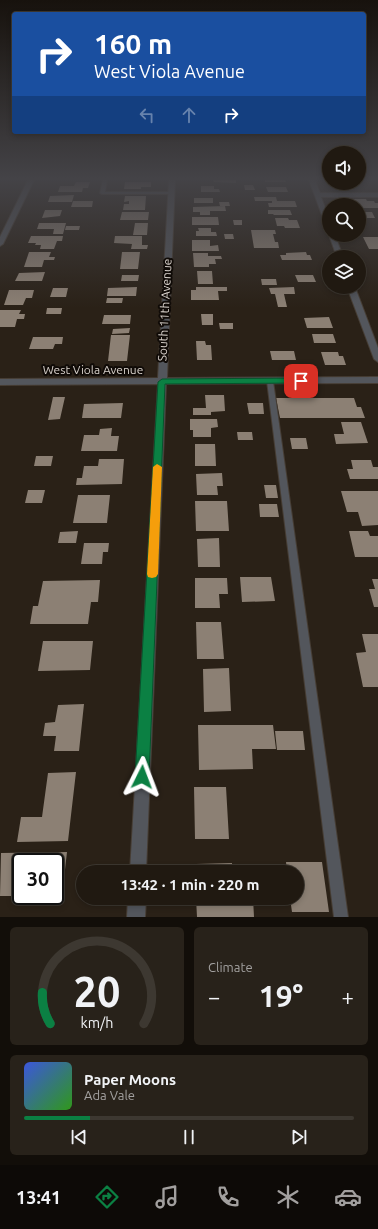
<!DOCTYPE html>
<meta charset="utf-8">
<style>
body{margin:0;font-family:Ubuntu,sans-serif;background:#28221a;color:#f1f3f6;height:100vh;display:flex;flex-direction:column;font-size:15px;white-space:nowrap}
*{box-sizing:border-box;margin:0}
p{font-size:13px;color:#a2a09f}
.icon{flex:none;width:22px;height:22px;fill:none;stroke:currentColor;stroke-width:2;stroke-linecap:round;stroke-linejoin:round}
.map{position:relative;height:917px;overflow:hidden}
.drawer{display:flex;flex-direction:column;gap:10px;padding:10px;background:#120e09;flex:1}
.drawer>*{flex:none}
.top-card{position:absolute;left:12px;top:12px;width:354px;height:122px;border-radius:4px;box-shadow:0 2px 6px #0003,0 0 0 1px #3d3831;background:#1a4fa0;color:#fff;overflow:hidden}
.controls{position:absolute;left:322px;top:146px;display:grid;gap:8px}
.controls a{display:grid;place-items:center;width:44px;height:44px;border-radius:50%;background:#201911;box-shadow:0 2px 6px #0003,0 0 0 1px #3d3831;font-size:20px}
.speed{position:absolute;left:12px;top:853px;display:flex;gap:8px;font-size:20px;font-weight:700;text-align:center}
.speed>*{display:grid;place-content:center;width:52px;height:52px;border-radius:50%;background:#201911;box-shadow:0 2px 6px #0003,0 0 0 1px #3d3831;line-height:1}
.speed .limit{border:2px solid #111;border-radius:6px;background:#fff;color:#111}
.pin{position:absolute;display:grid;place-items:center;width:34px;height:34px;color:#fff;margin:-17px;border-radius:8px;box-shadow:0 2px 6px #0006}
.me{position:absolute;width:44px;margin:-22px;rotate:3deg;stroke-linejoin:round;filter:drop-shadow(0 0 3px #0008)}
.turn{display:flex;align-items:center;gap:14px;height:84px;padding:0 16px;font-size:18px}
.turn .icon{width:52px;height:52px;stroke-width:2.5}
.turn b{display:block;font-size:28px;line-height:34px}
.lanes{display:flex;align-items:center;height:38px;padding:0 16px;background:#0003;justify-content:center;gap:20px;direction:ltr}
.lanes .off{opacity:.35}
.big{font-size:30px;font-weight:700;line-height:1.1}
.drawer .widget{flex:1;display:flex;flex-direction:column;justify-content:center;gap:6px;min-width:0;padding:0 14px;border-radius:6px;background:#28221a}
.drawer .dial{align-items:center;gap:0}
.dial svg{height:104px;overflow:visible;fill:none;stroke:#3d3831;stroke-width:7;stroke-linecap:round;text-anchor:middle}
.dial text{fill:#f1f3f6;stroke:none}
.song{display:flex;align-items:center;gap:12px}
.cover{width:48px;height:48px;border-radius:6px;background:linear-gradient(135deg,hsl(230 70% 55%),hsl(110 70% 35%))}
.played{height:4px;border-radius:2px;background:linear-gradient(90deg,#0b8043 20%,#3d3831 20%)}
.keys{display:flex;justify-content:space-around;direction:ltr}
.heat{display:flex;justify-content:space-between;align-items:center;font-size:22px;direction:ltr}
.drawer .tiles{flex:1;display:grid;gap:10px;grid-template-columns:1fr 1fr}
.widget:last-child{grid-column:span 2}
.trip{position:absolute;left:76px;top:865px;width:228px;height:40px;border-radius:20px;background:#201911;box-shadow:0 2px 6px #0003,0 0 0 1px #3d3831;font-weight:700;line-height:40px;text-align:center}
.dock{display:flex;height:64px;justify-content:space-around;align-items:center;background:#0d0a07;color:#a2a09f}
.dock .icon{width:28px;height:28px}
.dock .current{color:#0b8043}
.dock b{font-size:18px;color:#f1f3f6}
.map>svg:first-child{display:block}
.building{fill:#8c8074}
.lines{fill:none;stroke-linecap:round;stroke-linejoin:round}
.service-casing{stroke:#463d34;stroke-width:2}
.minor-casing{stroke:#463d34;stroke-width:2}
.service{fill:#53565c;fill-rule:evenodd}
.minor{fill:#53565c;fill-rule:evenodd}
.route{fill:#0b8043;stroke:#07532c}
.slow{fill:#f59e0b}
.labels{text-anchor:middle;stroke-width:4;stroke-linejoin:round;paint-order:stroke}
.street-label{font-size:12px;fill:#d8d1cb;stroke:#100b07}
</style>
<div class="map">
<svg width="378" height="917" viewBox="0 0 378 917">
<rect width="100%" height="100%" fill="#2a2117"/>
<!-- building -->
<path class="building" d="M213,180H236V183L214,182Z
M265,180H285L286,182H265Z
M76,182H90L88,188H83L82,192H58L60,186H74Z
M125,182H151V187H141V189H124Z
M337,183H350L353,190H341Z
M244,185H253L255,190H245Z
M201,186H214V189H219L220,192H201Z
M266,187H286L288,192H268Z
M74,195L72,202H48L50,196Z
M125,196H146L145,210H123L124,204H129V201L124,202Z
M254,197H276L277,201H295L297,207H269L268,203H272V201H255Z
M194,198H213V203H194Z
M346,199H366L367,201H374L375,203H378V208H359V205H349Z
M73,201H93L92,207H71Z
M219,202H229L230,206H220Z
M225,206L226,211H210V215H200V212H193V207Z
M45,210H62L60,216L42,218Z
M268,210H290L292,215H274L273,214H268Z
M122,212H149L148,220H120Z
M359,212H372L375,218H359Z
M192,217H218L219,225H192Z
M275,218H288L289,220H297L300,228H285L284,226H277Z
M233,220H242V225H234Z
M39,223H66L63,234H53L54,229H37Z
M135,223H148L147,235H133Z
M66,226H80L79,230H65Z
M198,228H211V232H216L217,236H196V231H199Z
M251,230H275L276,234H273L275,242H278L279,248H254Z
M224,234H233L234,239H225Z
M31,236H63L62,241H57L54,249H40L41,245H35L36,243H28Z
M115,236H142V245H148L147,249H131L132,244L114,243Z
M363,237H378V249H369Z
M192,240H210V246L218,245L219,251H192Z
M29,252H51L49,257H55L54,260H44L42,267H24Z
M122,252H140L138,269H120Z
M306,252L307,255H310L312,260H282L280,255H286V253Z
M193,253H208V256H221L222,259H215L216,264H209V267H194Z
M197,271H212L213,284H198Z
M45,272L42,281H15L19,273Z
M122,275H139L138,281H121Z
M295,275H313L316,282H298Z
M261,279H276L277,285H262Z
M137,287L136,296H107L108,288Z
M196,287H227V291H218L219,300H191V290H196Z
M294,287L295,294H284L287,307H278L275,294H271L269,288Z
M53,288H68L66,297H50Z
M9,290H34L32,298H26L23,305H4Z
M107,298H123L122,303H106Z
M47,308H62L61,314H46Z
M0,310H21L19,314H25L24,319H17L15,327H0Z
M201,314H213V325H202Z
M104,315H131L130,324H102Z
M329,317L333,328H307L304,318Z
M219,323H233V329H220Z
M130,328L129,333L112,334L113,329Z
M312,334H333L336,343H314Z
M111,335H130L127,361H108Z
M33,337H63L62,344H55L53,349H29Z
M196,341H205L206,345H211L212,360H197Z
M270,351H294L296,360H272Z
M321,352H338L339,356H343L346,365H325Z
M205,395H224L225,411L211,412V415H193V408H206Z
M53,397H65L60,419L48,420Z
M276,398H354L357,407H361L365,418H280Z
M123,403L121,418H82L84,404Z
M247,403H263L264,414H249Z
M190,419H217L218,427L211,428V437H193V430H190Z
M341,422H361L368,443L336,444L334,434H344Z
M112,428L111,436H119L117,451H81L84,435H99L100,429Z
M237,432H252L253,440H238Z
M290,438H306L308,449H292Z
M195,444H215L216,466H195Z
M36,456H53L51,466H34Z
M99,459H124L122,484L76,485L77,478H82L84,466H98Z
M351,460H371L373,467H378V479H350L347,469H353Z
M222,473L223,486H217L218,495H197L196,474Z
M264,485H276L278,498H266Z
M28,490H45L42,503H25Z
M341,491H378V525L362,526L358,512H347Z
M78,495H110L107,523H73Z
M195,501H227L229,531H196Z
M259,504H277L279,517H260Z
M78,531L76,543H58L60,532Z
M349,531H368L370,536H378V557H355Z
M219,538L220,567H198L197,539Z
M84,543H109L108,552H103L102,564H81Z
M240,577H271L275,601L242,602Z
M195,578H227L228,594H219L220,608H195Z
M372,579H378V607H374L369,589H375Z
M100,580L98,602H91L88,624H30L33,606H38L43,581Z
M196,622H221L224,659H197Z
M362,634H378V687H363L356,653L366,652Z
M43,641H93L90,670L38,671Z
M229,668L231,711L204,712L203,669Z
M84,704L79,751H54L56,736H43L45,723L55,722L58,705Z
M198,725H273L276,749H252L253,769L199,770Z
M275,731H303L305,750H277Z
M76,772L68,841L17,842L21,817H42L48,773Z
M194,787H226L229,839H195Z
M67,852L62,896H55V862H21V896H0L1,853Z
M286,862H322L329,912H292L290,898H297V872H287Z
M232,863V872H196V864Z
M196,898H253L254,917H197Z"/>
<g class="lines">
<!-- service casing -->
<g class="service-casing">
<path id="service" d="M103,180H107L105,192H171L173,193L171,194H102L100,193Z
M268,379H270L273,381L348,917H334L267,381Z"/>
</g>
<!-- minor casing -->
<g class="minor-casing">
<path id="minor" d="M28,180H34L3,244L0,246V237Z
M169,180H175L167,378L378,377V383L166,384L146,872H130L158,384L0,385V379L158,378Z
M309,180H315L320,193H378V197H321L329,218V228L326,226Z
M329,235H335L343,257H337Z
M347,287H355L378,348V362L374,359Z
M128,898H146L145,917H127Z"/>
</g>
<!-- service -->
<use href="#service" class="service"/>
<!-- minor -->
<use href="#minor" class="minor"/>
</g>
<!-- sky -->
<linearGradient id="sky" x2="0" y2="1"><stop stop-color="#17120d"/><stop offset="0.58" stop-color="#444347"/><stop offset="1" stop-color="#444347" stop-opacity="0"/></linearGradient>
<rect width="378" height="308" fill="url(#sky)"/>
<!-- route -->
<path class="route" d="M301,378L303,379V383L165,384L149,777L147,782L142,784L137,782L135,777L158,382L162,379Z"/>
<!-- slow -->
<path class="slow" d="M157,464L162,467L158,574L156,577L152,578L148,577L147,574L153,467Z"/>
<g class="labels">
<!-- street labels -->
<g class="street-label">
<text transform="translate(165 310) rotate(-87)" y="4">South 11th Avenue</text>
<text x="93" y="374">West Viola Avenue</text>
</g>
</g>
</svg>
<div class="controls">
<a><svg class="icon" aria-label="sound" viewBox="0 0 24 24"><path d="M4 9h4l5-4v14l-5-4H4zM17 9q2 3 0 6"/></svg></a>
<a><svg class="icon" aria-label="search" viewBox="0 0 24 24"><circle cx="10" cy="10" r="6"/><path d="M15 15l6 6"/></svg></a>
<a><svg class="icon" aria-label="layers" viewBox="0 0 24 24"><path d="M12 4l9 5-9 5-9-5zM3 14l9 5 9-5"/></svg></a>
</div>
<div class="speed"><div class="limit">30</div></div>
<div class="pin" style="left:301px;top:381px;background:#d93025"><svg class="icon" aria-label="arrive" viewBox="0 0 24 24"><path d="M6 21V4h12l-3 4 3 4H6"/></svg></div>
<svg class="me" style="left:142px;top:777px" viewBox="-20 -20 40 40"><path d="M0-17L14 15 0 8-14 15z" fill="#0b8043" stroke="#fff" stroke-width="4"/></svg>
<div class="trip">13:42 · 1 min · 220 m</div>
<div class="top-card">
<div class="turn"><svg class="icon" aria-label="right" viewBox="0 0 24 24"><path d="M7 20v-9h11M14 6l5 5-5 5"/></svg><div><b>160 m</b>West Viola Avenue</div></div>
<div class="lanes"><svg class="icon off" aria-label="left" viewBox="0 0 24 24"><path d="M17 20v-9H6M10 6l-5 5 5 5"/></svg><svg class="icon off" aria-label="ahead" viewBox="0 0 24 24"><path d="M12 20V5M6 11l6-6 6 6"/></svg><svg class="icon" aria-label="right" viewBox="0 0 24 24"><path d="M7 20v-9h11M14 6l5 5-5 5"/></svg></div>
</div>
</div>
<section class="drawer">
<div class="tiles">
<div class="widget dial"><svg viewBox="0 0 100 80">
<path d="M14 69A42 42 0 1 1 86 69"/>
<path d="M14 69A42 42 0 0 1 8 45" stroke="#0b8043"/>
<text x="50" y="56" font-size="32" font-weight="700">20</text>
<text x="50" y="72" font-size="11">km/h</text>
</svg></div>
<div class="widget"><p>Climate</p>
<div class="heat"><a>−</a><b class="big">19°</b><a>+</a></div>
</div>
<div class="widget">
<div class="song"><i class="cover"></i><div><b>Paper Moons</b><p>Ada Vale</p></div></div>
<div class="played"></div>
<div class="keys"><svg class="icon" aria-label="previous" viewBox="0 0 24 24"><path d="M18 5L8 12l10 7zM5 5v14"/></svg><svg class="icon" aria-label="pause" viewBox="0 0 24 24"><path d="M8 5v14M16 5v14"/></svg><svg class="icon" aria-label="next" viewBox="0 0 24 24"><path d="M6 5l10 7-10 7zM19 5v14"/></svg></div>
</div>
</div>
</section>
<nav class="dock">
<b>13:41</b>
<svg class="icon current" aria-label="directions" viewBox="0 0 24 24"><path d="M12 3l9 9-9 9-9-9zM9 14v-3h6M13 9l2 2-2 2"/></svg>
<svg class="icon" aria-label="music" viewBox="0 0 24 24"><path d="M9 18V5l10-2v13"/><circle cx="6" cy="18" r="3"/><circle cx="16" cy="16" r="3"/></svg>
<svg class="icon" aria-label="phone" viewBox="0 0 24 24"><path d="M5 4h4l2 5-3 2q2 4 5 5l2-3 5 2v4C11 20 4 13 5 4z"/></svg>
<svg class="icon" aria-label="climate" viewBox="0 0 24 24"><path d="M12 3v18M4 7l16 10M4 17L20 7"/></svg>
<svg class="icon" aria-label="car" viewBox="0 0 24 24"><path d="M5 17H2v-5l4-1 3-4h7l3 4 3 1v5h-3M9 17h6M6 11h13"/><circle cx="7" cy="17" r="2"/><circle cx="17" cy="17" r="2"/></svg>
</nav>
